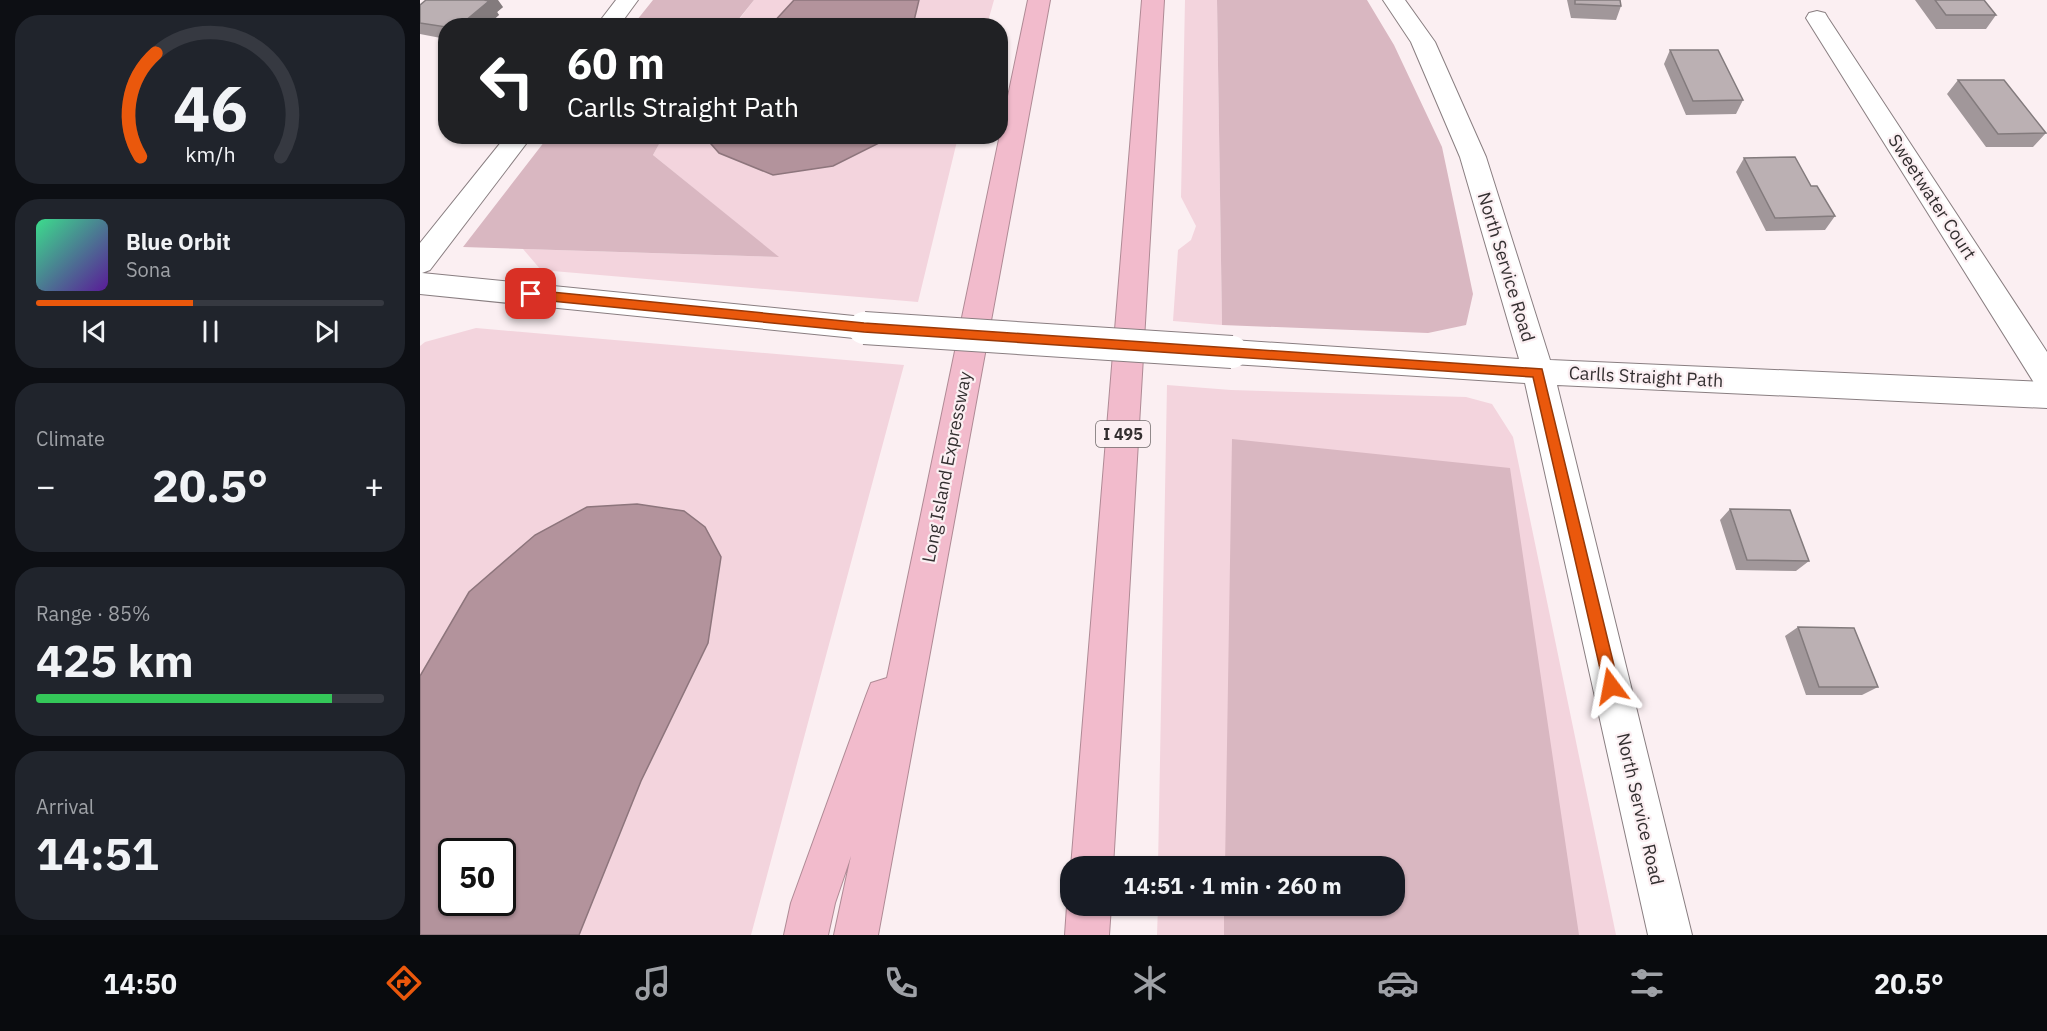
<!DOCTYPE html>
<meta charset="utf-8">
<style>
body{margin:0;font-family:"IBM Plex Sans",sans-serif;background:#20242c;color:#f1f3f6;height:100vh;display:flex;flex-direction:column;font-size:22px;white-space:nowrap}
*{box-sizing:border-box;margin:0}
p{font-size:20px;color:#9ea1a6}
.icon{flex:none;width:33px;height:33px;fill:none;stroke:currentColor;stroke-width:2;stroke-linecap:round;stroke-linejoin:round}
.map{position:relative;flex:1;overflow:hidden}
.drawer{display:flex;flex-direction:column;gap:15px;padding:15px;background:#0d0f14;width:420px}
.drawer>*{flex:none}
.top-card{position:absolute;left:18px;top:18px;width:570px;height:126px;border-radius:24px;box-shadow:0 2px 4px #0004;background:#202124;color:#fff;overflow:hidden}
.speed{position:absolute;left:18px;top:838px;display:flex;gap:12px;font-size:30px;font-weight:700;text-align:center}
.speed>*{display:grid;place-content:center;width:78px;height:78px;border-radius:50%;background:#171b24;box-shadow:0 2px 4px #0004;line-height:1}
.speed .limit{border:3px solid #111;border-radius:9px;background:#fff;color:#111}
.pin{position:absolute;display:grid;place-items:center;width:51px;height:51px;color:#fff;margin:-26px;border-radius:12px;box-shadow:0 3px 9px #0006}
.me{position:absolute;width:66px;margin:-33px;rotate:347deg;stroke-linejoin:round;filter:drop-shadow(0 0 4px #0008)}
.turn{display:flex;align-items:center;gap:21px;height:126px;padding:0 30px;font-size:27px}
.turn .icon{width:78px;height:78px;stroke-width:2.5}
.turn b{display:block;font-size:42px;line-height:51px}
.big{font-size:45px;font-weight:700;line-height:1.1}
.drawer .widget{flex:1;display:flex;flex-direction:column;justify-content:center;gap:9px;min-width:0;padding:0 21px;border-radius:24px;background:#20242c}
.drawer .dial{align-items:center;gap:0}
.dial svg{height:156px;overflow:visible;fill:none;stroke:#363941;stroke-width:7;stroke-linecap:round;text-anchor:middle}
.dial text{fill:#f1f3f6;stroke:none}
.song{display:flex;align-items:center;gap:18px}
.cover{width:72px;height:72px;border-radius:9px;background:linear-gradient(135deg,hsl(150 70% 55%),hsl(270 70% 35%))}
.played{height:6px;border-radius:3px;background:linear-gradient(90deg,#ea580c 45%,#363941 45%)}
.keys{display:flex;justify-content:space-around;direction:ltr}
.heat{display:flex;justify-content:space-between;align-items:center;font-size:33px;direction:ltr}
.charge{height:9px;border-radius:4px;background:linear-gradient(90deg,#34c759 85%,#363941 0)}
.trip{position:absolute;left:640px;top:856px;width:345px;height:60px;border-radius:24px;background:#171b24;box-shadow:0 2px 4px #0004;font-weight:700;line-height:60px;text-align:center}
.dock{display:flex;height:96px;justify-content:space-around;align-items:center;background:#090b0e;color:#9ea1a6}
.dock .icon{width:42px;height:42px}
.dock .on{color:#ea580c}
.dock b{font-size:27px;color:#f1f3f6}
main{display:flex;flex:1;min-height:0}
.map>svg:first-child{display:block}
.green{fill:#f3d4dd;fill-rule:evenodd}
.forest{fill:#d9b7c1}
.water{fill:#b3939c;stroke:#8d757c;stroke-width:1.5;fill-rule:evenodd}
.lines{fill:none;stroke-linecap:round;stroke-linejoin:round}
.street-casing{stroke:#897e81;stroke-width:2}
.secondary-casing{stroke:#897e81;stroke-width:2}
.highway-casing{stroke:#af8a95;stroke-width:2}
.street{fill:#fff;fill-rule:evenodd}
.secondary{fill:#fff;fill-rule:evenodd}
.highway{fill:#f2bbcc;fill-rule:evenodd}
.secondary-bridge-casing{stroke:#897e81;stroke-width:34;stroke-linecap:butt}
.secondary-bridge{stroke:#fff;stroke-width:32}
.wall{fill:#a1979a}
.shaded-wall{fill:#837b7d}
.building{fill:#bbb0b3;stroke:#837b7d;stroke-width:1.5}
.route{fill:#ea580c;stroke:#983908;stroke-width:1.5}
.labels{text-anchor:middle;stroke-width:4.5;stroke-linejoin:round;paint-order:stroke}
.shield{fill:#fbeff2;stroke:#6f696a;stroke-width:1.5}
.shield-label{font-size:16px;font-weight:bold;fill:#332f30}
.street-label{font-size:18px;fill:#332f30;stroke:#fbeff2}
</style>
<main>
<section class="drawer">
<div class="widget dial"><svg viewBox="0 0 100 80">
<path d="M14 69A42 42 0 1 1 86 69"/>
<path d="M14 69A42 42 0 0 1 22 16" stroke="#ea580c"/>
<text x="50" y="56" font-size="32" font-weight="700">46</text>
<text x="50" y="72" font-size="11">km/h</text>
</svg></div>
<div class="widget">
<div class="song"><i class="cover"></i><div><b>Blue Orbit</b><p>Sona</p></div></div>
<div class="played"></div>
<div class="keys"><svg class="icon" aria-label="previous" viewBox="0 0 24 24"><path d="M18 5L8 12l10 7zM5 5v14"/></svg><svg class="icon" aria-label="pause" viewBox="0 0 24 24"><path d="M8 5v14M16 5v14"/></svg><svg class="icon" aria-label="next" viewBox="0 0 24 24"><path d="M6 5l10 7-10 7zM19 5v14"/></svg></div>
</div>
<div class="widget"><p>Climate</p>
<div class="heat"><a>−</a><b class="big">20.5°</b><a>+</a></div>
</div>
<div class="widget"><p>Range · 85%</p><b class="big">425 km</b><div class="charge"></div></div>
<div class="widget"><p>Arrival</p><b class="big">14:51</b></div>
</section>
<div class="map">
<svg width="1627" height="935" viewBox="0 0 1627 935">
<rect width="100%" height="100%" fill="#fbeff2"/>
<!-- green -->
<path class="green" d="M334,0H574L567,25L314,26Z
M765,0H797L802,325L753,321L758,250L771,240L776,226L761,197Z
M243,137H538L498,302L121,270L103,249L358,257L233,155Z
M56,328L484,365L331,935H0V346L5,342ZM32,852H82V903H32Z
M747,385L811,390L1046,397L1072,404L1093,437L1196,935H737L738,906H975V867H738Z"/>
<!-- forest -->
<path class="forest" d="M233,0H334L314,25H213Z
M797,0H947L974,45L1022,147L1053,294L1046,325L1008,333L802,325Z
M243,137L233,155L359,257L43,247L128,137Z
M812,439L1090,468L1159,935H804V906H975V867H805Z"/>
<!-- water -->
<path class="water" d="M374,0H499L493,25H351Z
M284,136H466V137L465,140L413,166L353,175L299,153Z
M217,504L264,511L285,527L301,557L288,643L221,781L159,935H0V676L49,592L115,535L167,507ZM32,852H82V903H32Z"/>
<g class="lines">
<!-- street casing -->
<g class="street-casing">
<path id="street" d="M1397,11L1405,13L1408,18L1627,352V389L1616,386L1386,18L1389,13Z"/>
</g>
<!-- secondary casing -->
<g class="secondary-casing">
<path id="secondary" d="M196,0H218L199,26H176Z
M963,0H985L1015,42L1066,157L1130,360L1627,382V408L1137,385L1272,935H1228L1105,383L812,364L801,360L797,352L801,344L812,340L1099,359L1040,157L991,42Z
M86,136H112L10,270L2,273L444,317L455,320L459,328L455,336L444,339L0,294V243Z"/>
</g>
<!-- highway casing -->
<g class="highway-casing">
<path id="highway" d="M608,0H630L458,935H414L431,856L415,903L408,935H364L371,903L446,696L451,683L467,678Z
M722,0H744L693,867H651Z
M651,897V906H691L689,935H645L647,906Z"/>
</g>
<!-- street -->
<use href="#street" class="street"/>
<!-- secondary -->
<use href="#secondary" class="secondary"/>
<!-- highway -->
<use href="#highway" class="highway"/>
<!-- secondary-bridge casing -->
<g class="secondary-bridge-casing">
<path id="secondary-bridge" d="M444,328L812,352"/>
</g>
<!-- secondary-bridge -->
<use href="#secondary-bridge" class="secondary-bridge"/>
</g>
<!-- wall -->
<path class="wall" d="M1147,0H1200L1201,6L1196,20L1151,18Z
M1495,0H1564L1576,15L1566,29H1516Z
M0,5L83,7L77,12L79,15L26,26V39L0,34Z
M1250,50L1323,100L1316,114L1266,115L1244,64Z
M1538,80L1626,133L1613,147H1566L1527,94Z
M1324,158L1391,186L1415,216L1405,230L1346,231L1316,172Z
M1310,509L1389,561L1376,571L1316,570L1300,520Z
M1378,627L1458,687L1442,695H1386L1365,636Z"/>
<!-- shaded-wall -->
<path class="shaded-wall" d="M61,0H78L83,7L77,12L79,15L67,26H39Z"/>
<!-- building -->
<path class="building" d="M6,0H64L69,1L39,26H26V27L0,23V5Z
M1155,0H1200L1201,6L1155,4Z
M1515,0H1564L1576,15H1526Z
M1250,50H1298L1323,100L1273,101Z
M1538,80H1584L1626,133L1578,134Z
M1375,157L1391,186H1397L1415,216L1355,218L1324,158Z
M1310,509L1370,510L1389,561L1327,560Z
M1378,627L1434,628L1458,687H1399Z"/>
<!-- route -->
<path class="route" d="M111,290L444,323L1122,369L1199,686L1197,691L1191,694L1186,691L1184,686L1113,377L444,332L111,299L105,294Z"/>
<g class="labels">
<!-- shield labels -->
<rect class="shield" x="676" y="421" width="54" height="26" rx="4.5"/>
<g class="shield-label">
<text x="703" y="440">I 495</text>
</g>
<!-- street labels -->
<g class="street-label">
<text transform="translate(1512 197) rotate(57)" y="6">Sweetwater Court</text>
<text transform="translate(1086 267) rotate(73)" y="6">North Service Road</text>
<text transform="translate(1226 377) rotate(3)" y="6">Carlls Straight Path</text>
<text transform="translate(527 467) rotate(-79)" y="6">Long Island Expressway</text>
<text transform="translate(1220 809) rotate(77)" y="6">North Service Road</text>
</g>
</g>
</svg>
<div class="speed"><div class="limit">50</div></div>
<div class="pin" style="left:111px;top:294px;background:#d93025"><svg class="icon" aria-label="arrive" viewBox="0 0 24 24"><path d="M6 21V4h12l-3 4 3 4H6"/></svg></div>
<svg class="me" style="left:1191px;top:686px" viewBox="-20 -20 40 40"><path d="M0-17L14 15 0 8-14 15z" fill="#ea580c" stroke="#fff" stroke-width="4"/></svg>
<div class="trip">14:51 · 1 min · 260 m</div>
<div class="top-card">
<div class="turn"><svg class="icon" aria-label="left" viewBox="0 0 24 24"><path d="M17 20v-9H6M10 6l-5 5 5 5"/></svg><div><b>60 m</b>Carlls Straight Path</div></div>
</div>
</div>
</main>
<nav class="dock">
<b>14:50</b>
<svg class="icon on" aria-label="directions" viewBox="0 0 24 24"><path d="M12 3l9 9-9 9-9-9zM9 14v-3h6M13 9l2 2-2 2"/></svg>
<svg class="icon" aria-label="music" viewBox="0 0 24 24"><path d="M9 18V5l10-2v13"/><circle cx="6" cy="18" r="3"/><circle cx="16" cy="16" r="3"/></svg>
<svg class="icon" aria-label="phone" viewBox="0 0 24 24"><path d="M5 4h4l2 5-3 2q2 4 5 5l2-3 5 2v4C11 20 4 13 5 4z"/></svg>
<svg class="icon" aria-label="climate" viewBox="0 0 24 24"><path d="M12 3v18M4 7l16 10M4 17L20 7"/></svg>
<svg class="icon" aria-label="car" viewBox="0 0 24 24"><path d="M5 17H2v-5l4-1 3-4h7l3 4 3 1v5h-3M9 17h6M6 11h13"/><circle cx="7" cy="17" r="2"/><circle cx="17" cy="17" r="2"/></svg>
<svg class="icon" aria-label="filters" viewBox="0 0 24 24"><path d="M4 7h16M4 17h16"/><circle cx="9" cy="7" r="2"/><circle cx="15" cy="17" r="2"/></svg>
<b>20.5°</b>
</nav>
